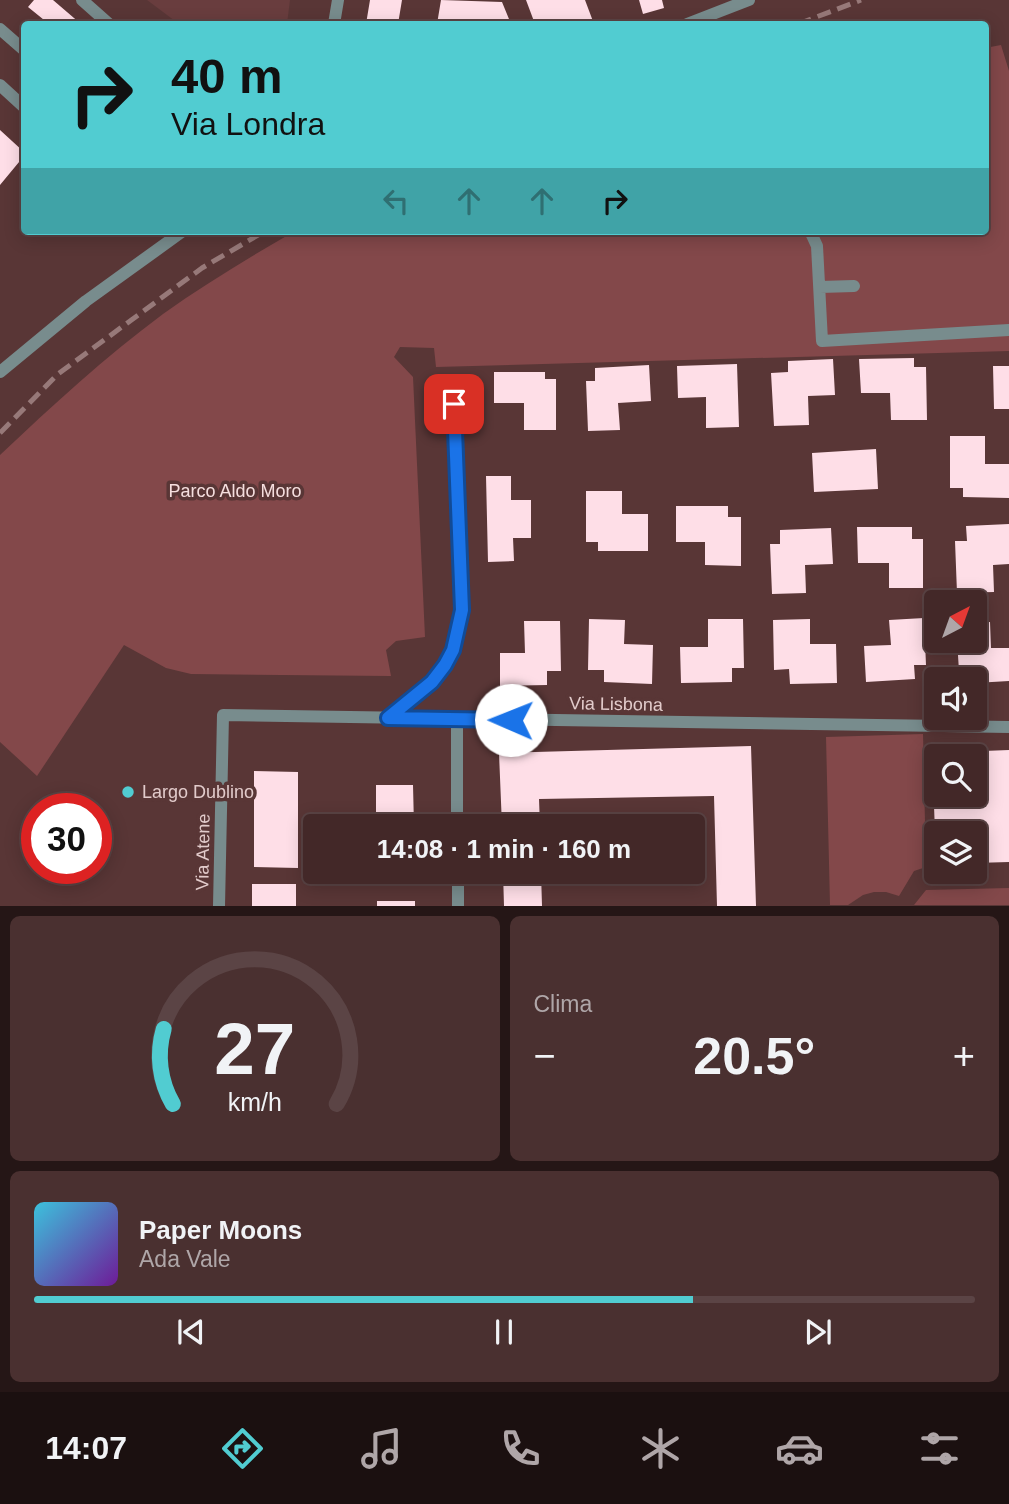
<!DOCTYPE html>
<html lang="it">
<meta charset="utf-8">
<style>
body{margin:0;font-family:Arial,sans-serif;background:#4a3030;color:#f1f3f6;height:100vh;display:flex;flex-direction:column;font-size:26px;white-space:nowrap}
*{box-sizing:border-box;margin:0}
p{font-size:23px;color:#afa6a8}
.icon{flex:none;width:38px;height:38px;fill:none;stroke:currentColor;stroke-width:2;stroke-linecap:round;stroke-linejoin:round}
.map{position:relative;height:906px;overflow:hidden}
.drawer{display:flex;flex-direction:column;gap:10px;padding:10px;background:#251616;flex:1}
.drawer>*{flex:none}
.guide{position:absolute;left:21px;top:21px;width:968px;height:214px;border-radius:7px;box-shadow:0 4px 18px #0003,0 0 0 2px #5b4445;background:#51ccd1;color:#111;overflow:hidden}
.needle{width:46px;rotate:41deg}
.fabs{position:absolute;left:924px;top:590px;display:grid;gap:14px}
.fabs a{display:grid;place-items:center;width:63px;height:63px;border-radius:7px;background:#432828;box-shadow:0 4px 18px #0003,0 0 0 2px #5b4445;font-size:35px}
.speed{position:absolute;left:21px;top:793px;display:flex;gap:14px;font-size:35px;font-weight:700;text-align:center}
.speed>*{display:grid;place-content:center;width:91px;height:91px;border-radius:50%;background:#432828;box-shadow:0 4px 18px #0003,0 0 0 2px #5b4445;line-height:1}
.speed .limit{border:10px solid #d22;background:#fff;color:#111}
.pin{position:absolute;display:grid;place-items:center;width:60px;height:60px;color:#fff;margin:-30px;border-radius:14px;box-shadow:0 4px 10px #0006}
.me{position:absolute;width:77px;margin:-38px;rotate:271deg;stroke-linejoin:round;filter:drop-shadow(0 0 5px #0008)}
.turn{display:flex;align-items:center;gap:24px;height:147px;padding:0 35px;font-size:32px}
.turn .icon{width:91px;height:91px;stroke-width:2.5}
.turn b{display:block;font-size:49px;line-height:60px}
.lanes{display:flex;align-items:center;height:66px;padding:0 35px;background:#0003;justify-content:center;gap:35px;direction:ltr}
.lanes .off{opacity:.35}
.big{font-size:52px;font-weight:700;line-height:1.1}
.drawer .tile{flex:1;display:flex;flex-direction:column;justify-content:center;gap:10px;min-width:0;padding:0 24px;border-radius:10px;background:#4a3030}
.drawer .dial{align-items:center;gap:0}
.dial svg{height:182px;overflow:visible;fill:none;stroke:#5b4445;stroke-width:7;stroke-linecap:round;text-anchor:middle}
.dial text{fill:#f1f3f6;stroke:none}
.song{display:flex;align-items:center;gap:21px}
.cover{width:84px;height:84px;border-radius:10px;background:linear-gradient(135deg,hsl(190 70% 55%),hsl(280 70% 35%))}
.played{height:7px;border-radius:4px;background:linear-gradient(90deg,#51ccd1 70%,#5b4445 70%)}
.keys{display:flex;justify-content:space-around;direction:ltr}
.heat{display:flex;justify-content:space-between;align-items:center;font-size:38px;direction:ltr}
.drawer .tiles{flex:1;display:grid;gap:10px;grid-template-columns:1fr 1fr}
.tile:last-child{grid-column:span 2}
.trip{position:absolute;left:303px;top:814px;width:402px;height:70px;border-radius:7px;background:#432828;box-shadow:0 4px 18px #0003,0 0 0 2px #5b4445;font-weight:700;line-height:70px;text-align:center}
.menu{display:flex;height:112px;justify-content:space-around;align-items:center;background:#1b1010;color:#afa6a8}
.menu .icon{width:49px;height:49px}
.menu .on{color:#51ccd1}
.menu b{font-size:32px;color:#f1f3f6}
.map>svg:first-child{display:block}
.built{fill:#693d3e}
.green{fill:#83484a}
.building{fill:#fedee7;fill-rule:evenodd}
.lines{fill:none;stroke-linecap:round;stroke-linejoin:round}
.minor{stroke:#788c8d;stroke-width:12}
.rail{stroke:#977979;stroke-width:5;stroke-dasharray:14 7;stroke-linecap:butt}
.route-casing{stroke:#114b97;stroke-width:18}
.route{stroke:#1a73e8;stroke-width:12}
.poi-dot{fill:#51ccd1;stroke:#593636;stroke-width:2.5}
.labels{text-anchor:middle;stroke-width:7;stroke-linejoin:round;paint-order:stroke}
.park-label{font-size:18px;fill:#f5dede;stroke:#593636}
.street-label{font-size:18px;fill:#e2cbcb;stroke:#593636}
.poi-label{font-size:18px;fill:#e2cbcb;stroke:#593636;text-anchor:start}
</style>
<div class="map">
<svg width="1009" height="906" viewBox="0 0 1009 906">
<rect width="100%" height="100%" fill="#593636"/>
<!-- built -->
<path class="built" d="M147,0H290L287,24H179Z"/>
<!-- green -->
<path class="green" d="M1001,45L1009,71V351L436,367L434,348L400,347L394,357L413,377L425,637L396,641L386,650L391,676L191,674L166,668L124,645L37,776L0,742V455C52,406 105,357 163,314C205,284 250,257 295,231H985V48Z
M923,734L926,867L914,871L899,896L886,892H874L863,895L848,905H830L826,737Z
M1009,888V905H914L926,890Z"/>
<!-- building -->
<path class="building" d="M34,0H53L81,24H49L28,7Z
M370,0H402L398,24H366Z
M441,0L502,2L511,24H437Z
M526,0H585L594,24H535Z
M639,0H662L664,8L643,14Z
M0,130L24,152V156L0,185Z
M914,358V367H926L927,420H891L890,393H861L859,359Z
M833,359L835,395L808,396L809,425L774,426L771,373L788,372V361Z
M737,364L739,427L706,428V397L678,398L677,366Z
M649,365L651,401L618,403L620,430L588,431L586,381H595V368Z
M993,366H1009V409H994Z
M494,372H545V379H556V430H524V403H494Z
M950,436H985V464H1009V498L963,497V488H950Z
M876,449L878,489L814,492L812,453Z
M486,476H511V500H531V538H513L514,561L488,562Z
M586,491H622V514H648V551H598V542H586Z
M676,506H728V517H741V566L705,565V542H676Z
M1009,524V564L993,565L994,592L957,593L955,541H967L966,526Z
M857,527H912V539H923V588H889V563H858Z
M831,528L833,564L805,565L806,593L772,594L770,544H780V530Z
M924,618L926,665H914L915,679L866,682L864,646L891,645L889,620Z
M589,619L625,620L624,644L653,645L652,684L604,682V670H588Z
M708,619H743L744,668H732V682L681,683L680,647H708Z
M810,619V644H836L837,683L790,684L789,669L774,670L773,620Z
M524,621H560L561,671H547V685L500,686V653H525Z
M990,622L991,648H1009V681L975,683V679H968L967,671H959L957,640H975V623Z
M751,746L756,906H717L714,796L539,799L540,826H502L499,753Z
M1009,750V862L975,863V833L935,832L932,753ZM936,756H975V794H936Z
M254,771L298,772V868L254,867Z
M376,785H413L414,826H376Z
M503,872H541L542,906H504Z
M252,884H296V906H252Z
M377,901H415V906H377Z"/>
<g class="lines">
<!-- minor -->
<path class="minor" d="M82,0L109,24
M334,24L338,0
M687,24L749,0
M0,29L24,50
M0,85L24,107
M811,233L817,246L822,341L1009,330
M820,287L854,286
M0,372L86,301L183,231
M388,718L432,682L445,665L453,650L462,609L454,404
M457,719V826
M458,872V906
M219,906L223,715L1009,727"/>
<!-- rail -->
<path class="rail" d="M798,24L861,0
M0,433L58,374L202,268L265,231"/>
</g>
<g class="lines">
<!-- route casing -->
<g class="route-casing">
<path id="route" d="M454,404L462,610L453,650L445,665L432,682L388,718L511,720"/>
</g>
<!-- route -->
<use href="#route" class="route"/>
</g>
<!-- markers -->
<circle class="poi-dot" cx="128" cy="792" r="7"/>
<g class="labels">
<!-- park labels -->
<g class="park-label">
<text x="235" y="497">Parco Aldo Moro</text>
</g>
<!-- street labels -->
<g class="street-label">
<text transform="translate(616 704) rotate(1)" y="6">Via Lisbona</text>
<text transform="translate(203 852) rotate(-89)" y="6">Via Atene</text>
</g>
<!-- poi labels -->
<g class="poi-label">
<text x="142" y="798">Largo Dublino</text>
</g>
</g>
</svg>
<div class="fabs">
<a><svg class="needle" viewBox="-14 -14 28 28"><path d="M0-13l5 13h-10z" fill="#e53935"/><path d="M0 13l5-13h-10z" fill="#afa6a8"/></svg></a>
<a><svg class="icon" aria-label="sound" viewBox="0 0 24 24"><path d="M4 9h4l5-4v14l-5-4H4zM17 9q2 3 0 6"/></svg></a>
<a><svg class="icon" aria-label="search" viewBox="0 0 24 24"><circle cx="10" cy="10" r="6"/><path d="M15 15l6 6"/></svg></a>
<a><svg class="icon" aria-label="layers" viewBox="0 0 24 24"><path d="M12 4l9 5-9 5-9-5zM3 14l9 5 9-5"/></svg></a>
</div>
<div class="speed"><div class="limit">30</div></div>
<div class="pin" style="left:454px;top:404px;background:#d93025"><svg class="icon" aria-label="arrive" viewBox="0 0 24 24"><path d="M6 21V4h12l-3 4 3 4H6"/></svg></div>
<svg class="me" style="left:511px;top:720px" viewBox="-20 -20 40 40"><circle r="19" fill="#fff"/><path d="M0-13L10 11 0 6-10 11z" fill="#1a73e8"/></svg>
<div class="trip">14:08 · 1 min · 160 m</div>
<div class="guide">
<div class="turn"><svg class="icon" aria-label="right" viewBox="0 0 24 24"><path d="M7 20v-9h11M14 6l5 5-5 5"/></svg><div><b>40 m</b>Via Londra</div></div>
<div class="lanes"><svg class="icon off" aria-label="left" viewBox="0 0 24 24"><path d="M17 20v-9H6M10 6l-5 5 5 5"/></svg><svg class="icon off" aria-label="ahead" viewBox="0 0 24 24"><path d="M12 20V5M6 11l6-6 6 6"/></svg><svg class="icon off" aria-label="ahead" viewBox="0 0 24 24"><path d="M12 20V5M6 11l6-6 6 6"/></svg><svg class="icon" aria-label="right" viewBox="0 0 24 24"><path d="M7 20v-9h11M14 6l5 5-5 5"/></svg></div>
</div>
</div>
<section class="drawer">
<div class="tiles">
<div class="tile dial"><svg viewBox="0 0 100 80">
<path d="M14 69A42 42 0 1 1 86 69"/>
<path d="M14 69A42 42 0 0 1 10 36" stroke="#51ccd1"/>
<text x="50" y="56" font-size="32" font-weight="700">27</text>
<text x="50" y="72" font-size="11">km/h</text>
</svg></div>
<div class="tile"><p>Clima</p>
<div class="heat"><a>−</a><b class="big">20.5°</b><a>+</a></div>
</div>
<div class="tile">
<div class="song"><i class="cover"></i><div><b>Paper Moons</b><p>Ada Vale</p></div></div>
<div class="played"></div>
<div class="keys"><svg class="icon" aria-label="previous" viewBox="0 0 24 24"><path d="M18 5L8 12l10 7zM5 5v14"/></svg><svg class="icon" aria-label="pause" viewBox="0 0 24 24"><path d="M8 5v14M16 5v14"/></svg><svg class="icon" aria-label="next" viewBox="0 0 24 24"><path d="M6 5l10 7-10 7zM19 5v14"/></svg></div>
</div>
</div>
</section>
<nav class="menu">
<b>14:07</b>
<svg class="icon on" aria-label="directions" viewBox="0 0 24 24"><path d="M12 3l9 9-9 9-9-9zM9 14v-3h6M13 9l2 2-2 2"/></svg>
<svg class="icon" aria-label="music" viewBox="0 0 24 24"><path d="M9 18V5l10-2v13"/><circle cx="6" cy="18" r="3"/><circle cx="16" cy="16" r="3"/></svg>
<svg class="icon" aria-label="phone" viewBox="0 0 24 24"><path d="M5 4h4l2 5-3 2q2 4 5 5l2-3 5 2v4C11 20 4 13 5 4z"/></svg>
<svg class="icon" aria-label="climate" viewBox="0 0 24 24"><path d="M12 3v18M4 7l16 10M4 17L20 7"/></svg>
<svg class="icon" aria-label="car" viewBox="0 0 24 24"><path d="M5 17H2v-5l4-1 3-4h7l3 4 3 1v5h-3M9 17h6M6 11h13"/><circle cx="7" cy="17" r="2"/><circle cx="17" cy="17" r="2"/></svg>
<svg class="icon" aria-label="filters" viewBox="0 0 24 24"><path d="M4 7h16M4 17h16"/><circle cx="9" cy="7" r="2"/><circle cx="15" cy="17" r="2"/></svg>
</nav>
